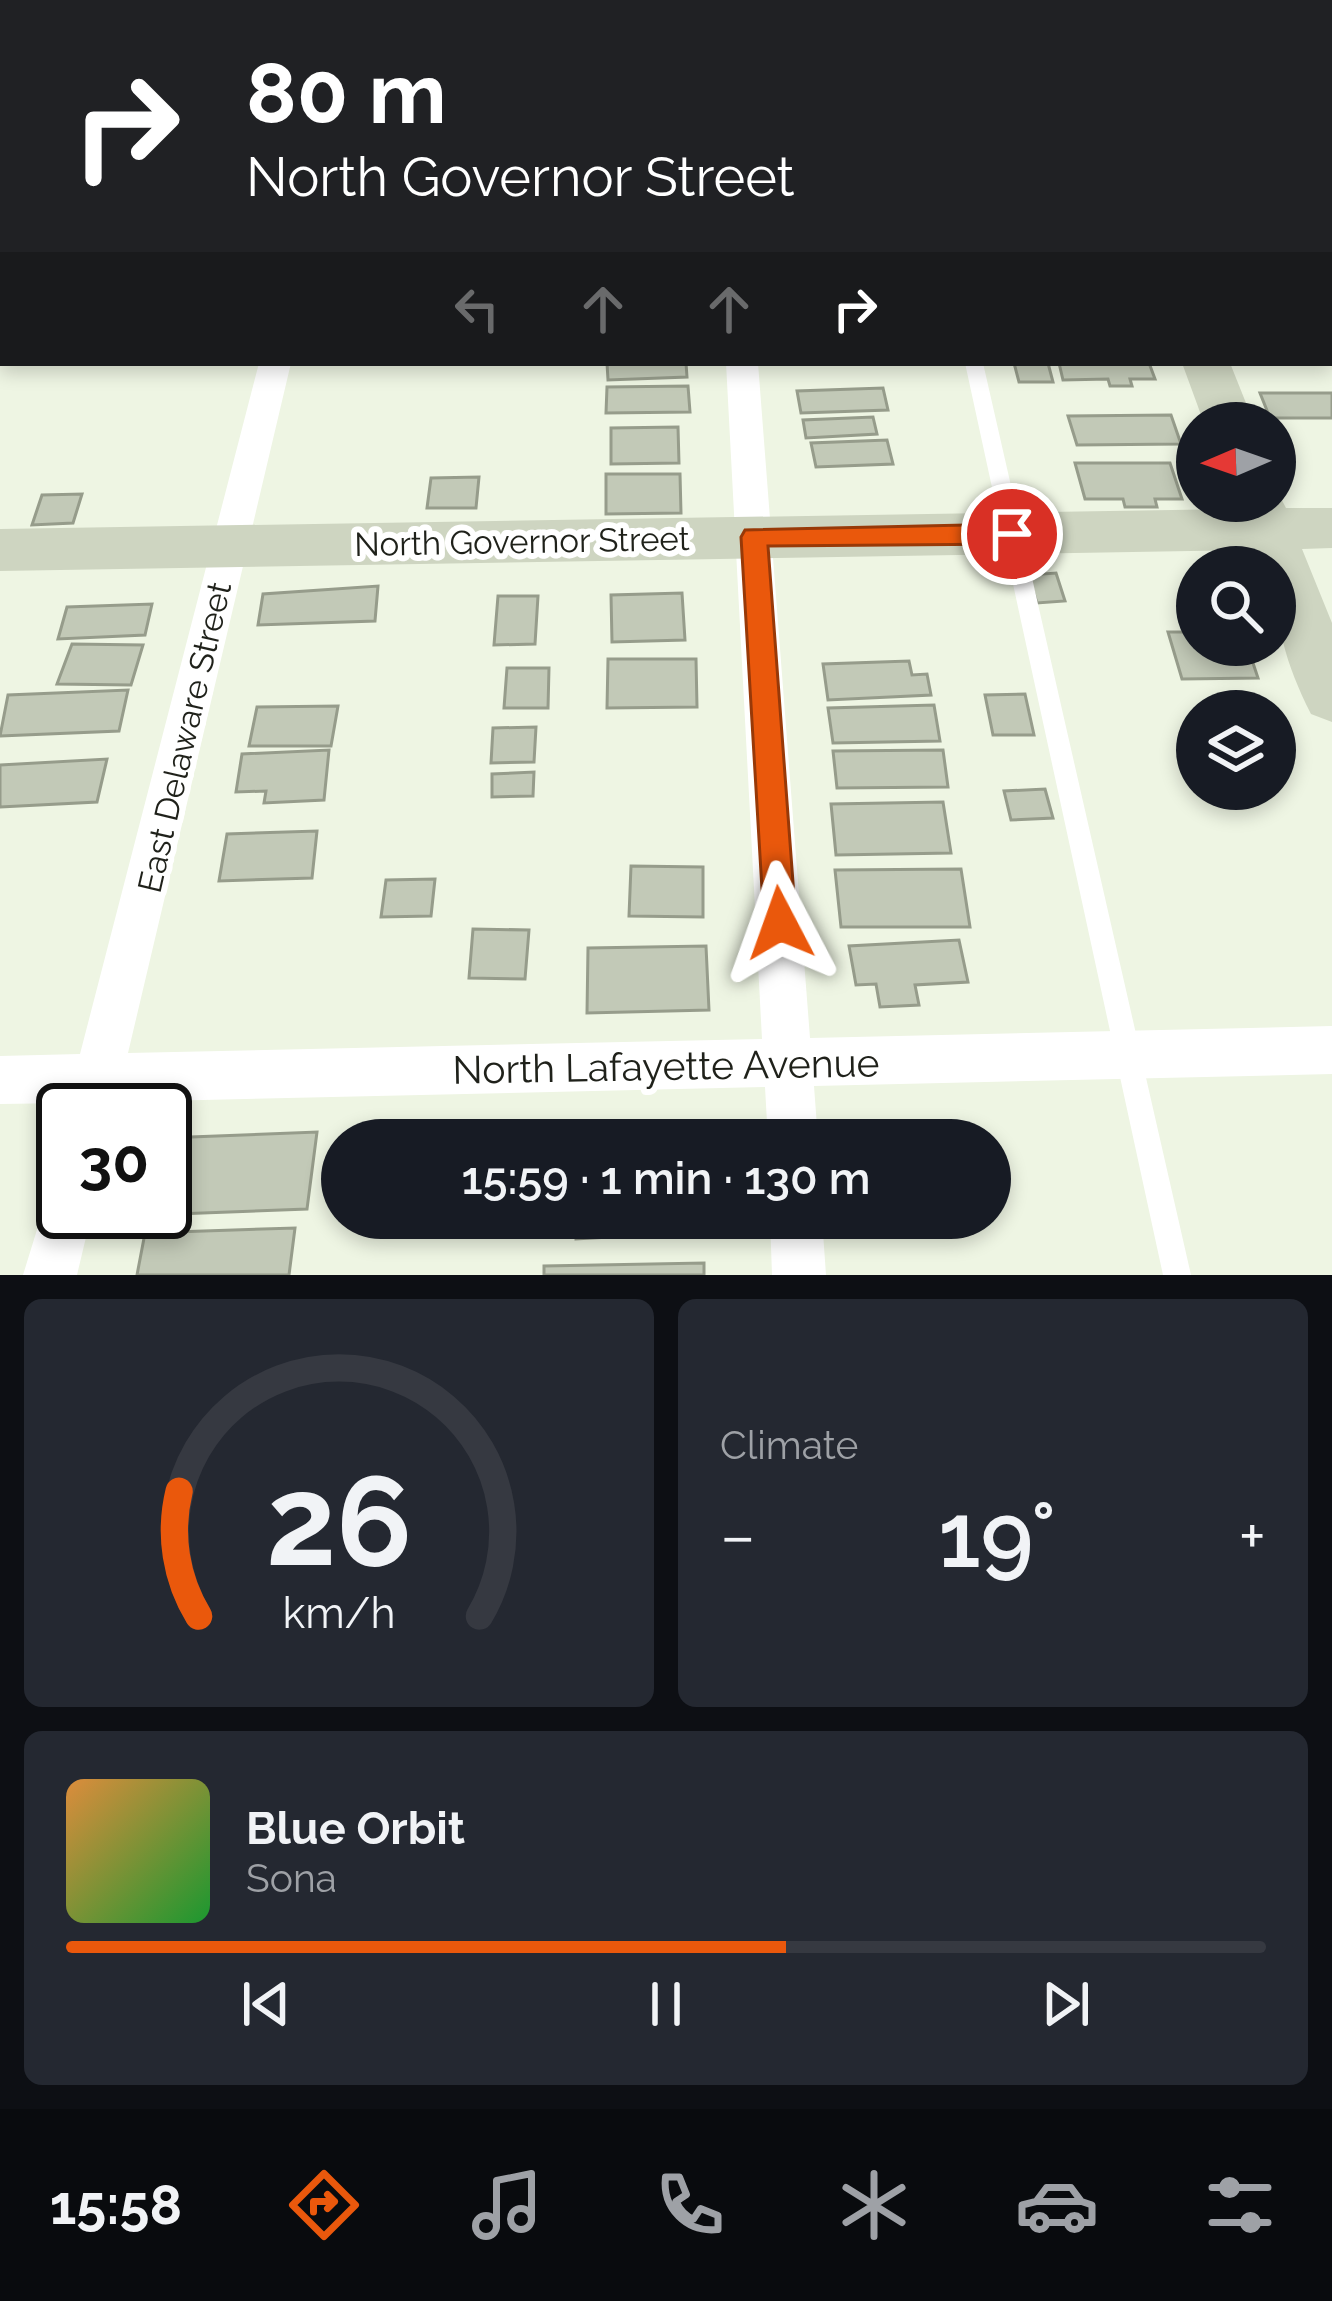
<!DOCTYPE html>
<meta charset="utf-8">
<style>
body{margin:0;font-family:Raleway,sans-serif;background:#242831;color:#f1f3f6;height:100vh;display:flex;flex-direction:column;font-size:45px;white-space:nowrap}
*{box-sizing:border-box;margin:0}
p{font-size:39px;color:#9ea1a6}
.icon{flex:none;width:66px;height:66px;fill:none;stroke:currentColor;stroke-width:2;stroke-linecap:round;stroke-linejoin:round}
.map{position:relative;height:1275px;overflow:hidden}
.panel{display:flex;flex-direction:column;gap:24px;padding:24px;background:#0d0f14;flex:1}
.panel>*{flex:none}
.top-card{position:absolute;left:0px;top:0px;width:1332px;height:366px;box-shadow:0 6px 18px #0003;background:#202124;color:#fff;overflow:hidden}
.needle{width:78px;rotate:268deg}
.buttons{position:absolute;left:1176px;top:402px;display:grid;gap:24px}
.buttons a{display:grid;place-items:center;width:120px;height:120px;border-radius:50%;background:#171b24;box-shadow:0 6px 18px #0003;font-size:60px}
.speed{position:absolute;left:36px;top:1083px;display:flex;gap:24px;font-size:60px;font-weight:700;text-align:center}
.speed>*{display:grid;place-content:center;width:156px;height:156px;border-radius:50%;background:#171b24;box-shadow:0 6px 18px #0003;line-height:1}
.speed .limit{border:6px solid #111;border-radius:18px;background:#fff;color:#111}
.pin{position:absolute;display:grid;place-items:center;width:102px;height:102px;color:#fff;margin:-51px;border:6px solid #fff;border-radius:50%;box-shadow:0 3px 12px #0007}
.me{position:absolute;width:132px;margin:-66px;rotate:356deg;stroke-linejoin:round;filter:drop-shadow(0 0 9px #0008)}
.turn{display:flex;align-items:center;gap:42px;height:252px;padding:0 48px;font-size:54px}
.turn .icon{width:156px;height:156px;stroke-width:2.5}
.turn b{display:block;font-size:84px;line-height:102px}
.lanes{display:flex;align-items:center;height:114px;padding:0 48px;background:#0003;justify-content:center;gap:60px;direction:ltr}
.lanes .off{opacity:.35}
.big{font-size:90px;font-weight:600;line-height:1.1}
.panel .card{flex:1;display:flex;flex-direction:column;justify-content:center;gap:18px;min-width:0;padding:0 42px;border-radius:18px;background:#242831}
.panel .dial{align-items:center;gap:0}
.dial svg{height:312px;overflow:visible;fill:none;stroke:#363941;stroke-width:7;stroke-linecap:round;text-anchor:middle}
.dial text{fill:#f1f3f6;stroke:none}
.song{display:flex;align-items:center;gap:36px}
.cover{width:144px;height:144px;border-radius:18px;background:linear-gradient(135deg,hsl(30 70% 55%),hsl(130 70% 35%))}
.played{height:12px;border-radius:6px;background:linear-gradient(90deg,#ea580c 60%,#363941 60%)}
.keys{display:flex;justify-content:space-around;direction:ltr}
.heat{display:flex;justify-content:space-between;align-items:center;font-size:66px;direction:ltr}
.panel .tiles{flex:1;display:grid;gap:24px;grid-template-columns:1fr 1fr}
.card:last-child{grid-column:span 2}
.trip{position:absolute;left:321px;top:1119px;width:690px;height:120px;border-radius:60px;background:#171b24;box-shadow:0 6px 18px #0003;font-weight:600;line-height:120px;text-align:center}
.tab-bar{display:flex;height:192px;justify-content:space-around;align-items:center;background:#090b0e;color:#9ea1a6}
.tab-bar .icon{width:84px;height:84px}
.tab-bar .on{color:#ea580c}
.tab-bar b{font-size:54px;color:#f1f3f6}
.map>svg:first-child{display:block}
.building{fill:#c2c9b7;stroke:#969c8b;stroke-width:3}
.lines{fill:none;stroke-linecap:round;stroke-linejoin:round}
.service{fill:#fff;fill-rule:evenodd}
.minor{fill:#fff;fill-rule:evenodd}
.secondary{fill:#ced5c1;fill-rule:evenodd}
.route{fill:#ea580c;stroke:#983908;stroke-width:3}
.labels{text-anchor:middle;stroke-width:12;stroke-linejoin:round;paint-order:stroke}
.street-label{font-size:33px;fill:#1f211a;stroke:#fff}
.near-street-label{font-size:39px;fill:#1f211a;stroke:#fff}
</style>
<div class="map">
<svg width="1332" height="1275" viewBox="0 0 1332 1275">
<rect width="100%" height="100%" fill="#eef5e3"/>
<!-- building -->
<path class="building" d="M0,34H3L0,194Z
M607,363H686L687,377L608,380Z
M1014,363H1048L1053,382H1019Z
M1059,363H1149L1155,379H1130L1132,386H1110L1108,379L1063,380Z
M688,386L690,412L606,413L607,387Z
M883,388L888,410L801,413L797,391Z
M1260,393H1332V418H1270Z
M1171,415L1181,444L1077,445L1068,416Z
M873,417L877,434L806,438L803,420Z
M678,427L679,463L611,464V428Z
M887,440L893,464L816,467L811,443Z
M1075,463H1170L1182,499H1155L1157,507H1125L1123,499H1085Z
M606,474H680L681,513L606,514Z
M479,477L476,508H427L431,478Z
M82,494L73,523L32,525L42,495Z
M1056,573L1065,601L1037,603L1028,575Z
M378,586L375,621L258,625L263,594Z
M682,593L685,640L612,642L611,595Z
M498,596H538L535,644L494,645Z
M152,604L145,635L58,639L67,607Z
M1168,632H1197V645H1247L1258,678L1182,679Z
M72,644L143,645L131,685L57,684Z
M608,659H696L697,707L607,708Z
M909,661L912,675L927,674L931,695L828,700L823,664Z
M507,668H549L548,708H504Z
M128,690L119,731L0,736L8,695Z
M1025,694L1034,735H993L985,695Z
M934,705L940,741L833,743L828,708Z
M338,706L331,746H249L257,707Z
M536,727L534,762L491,763L493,728Z
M329,750L324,800L264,803L266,791L236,792L242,754Z
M943,750L948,787L837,788L833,751Z
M107,759L97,802L0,807V765Z
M534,772L533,796L492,797V774Z
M1045,789L1053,818L1011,820L1004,791Z
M943,802L951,853L836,855L831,804Z
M317,831L312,878L219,881L227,834Z
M631,866L703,867V917L629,916Z
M961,869L970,927H841L835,870Z
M435,879L431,916L381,917L386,880Z
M473,929L529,930L525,979L469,978Z
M959,940L968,982L915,985L919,1005L880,1007L876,984L856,985L849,946Z
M706,946L709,1010L587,1013L588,948Z
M317,1132L307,1209L149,1215L165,1212V1138Z
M576,1218H698L699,1232L576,1239Z
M295,1228L289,1275H137L145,1233Z
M704,1263V1275H544V1266Z"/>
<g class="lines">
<!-- service -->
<path class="service" d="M841,0H855V3H841Z
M1246,0H1260L1262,3H1248Z
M1329,136L1332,137V151L1329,150Z
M0,263H3V273H0Z
M0,317H3V329H0Z
M965,363H983L1191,1275H1163Z"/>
<!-- minor -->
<path class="minor" d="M354,0H378V3H354Z
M706,0H730V3H706Z
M1329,199H1332V217H1329Z
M259,363H291L128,1053L762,1039L726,363H758L810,1038L1332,1026V1074L814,1086L818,1140H768L765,1087L117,1102L115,1110H65L67,1103L0,1104V1056L80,1054Z
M63,1187V1212H92L77,1275H23L48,1194Z
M770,1218H822L826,1275H772Z"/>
<!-- secondary -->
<path class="secondary" d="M961,0H1196L959,3Z
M0,7H3V29H0Z
M1182,363H1230L1254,423H1204Z
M1275,487L1286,508H1332V548L1302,549L1332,623V722L1311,714C1285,662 1275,625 1275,567H1255L1249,550L0,571V529L1234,509L1231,501H1275Z"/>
</g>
<!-- route -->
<path class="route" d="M1012,524L1024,534L1012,544L768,546L796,923L792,933L780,938L769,933L764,923L741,537L745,530Z"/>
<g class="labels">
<!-- street labels -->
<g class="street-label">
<text transform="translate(522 541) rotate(-1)" y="12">North Governor Street</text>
<text transform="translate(184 737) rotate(-77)" y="12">East Delaware Street</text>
</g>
<!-- near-street labels -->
<g class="near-street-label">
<text transform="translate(666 1066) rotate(-1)" y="14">North Lafayette Avenue</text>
</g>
</g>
</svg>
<div class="buttons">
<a><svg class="needle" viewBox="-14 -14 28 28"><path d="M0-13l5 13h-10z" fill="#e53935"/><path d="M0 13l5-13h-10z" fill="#9ea1a6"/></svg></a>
<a><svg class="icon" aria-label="search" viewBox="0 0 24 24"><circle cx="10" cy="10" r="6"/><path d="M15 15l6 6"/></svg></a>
<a><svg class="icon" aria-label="layers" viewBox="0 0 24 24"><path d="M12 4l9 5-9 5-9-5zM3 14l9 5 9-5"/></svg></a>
</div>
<div class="speed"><div class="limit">30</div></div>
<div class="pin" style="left:1012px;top:534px;background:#d93025"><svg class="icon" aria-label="arrive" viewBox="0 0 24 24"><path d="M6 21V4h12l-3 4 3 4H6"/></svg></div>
<svg class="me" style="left:780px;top:923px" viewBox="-20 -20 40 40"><path d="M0-17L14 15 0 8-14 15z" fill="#ea580c" stroke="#fff" stroke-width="4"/></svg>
<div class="trip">15:59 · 1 min · 130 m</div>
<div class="top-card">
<div class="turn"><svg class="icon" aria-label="right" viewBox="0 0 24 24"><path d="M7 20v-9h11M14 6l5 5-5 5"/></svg><div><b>80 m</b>North Governor Street</div></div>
<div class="lanes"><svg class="icon off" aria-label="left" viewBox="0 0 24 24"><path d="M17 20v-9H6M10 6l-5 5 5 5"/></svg><svg class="icon off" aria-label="ahead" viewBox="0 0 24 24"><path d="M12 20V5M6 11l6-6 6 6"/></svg><svg class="icon off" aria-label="ahead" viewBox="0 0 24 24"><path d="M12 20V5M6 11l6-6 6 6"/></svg><svg class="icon" aria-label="right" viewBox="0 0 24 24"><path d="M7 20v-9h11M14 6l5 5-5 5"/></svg></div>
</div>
</div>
<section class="panel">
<div class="tiles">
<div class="card dial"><svg viewBox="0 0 100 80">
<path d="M14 69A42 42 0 1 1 86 69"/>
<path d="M14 69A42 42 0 0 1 9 37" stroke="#ea580c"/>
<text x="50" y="56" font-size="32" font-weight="700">26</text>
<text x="50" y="72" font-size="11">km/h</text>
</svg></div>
<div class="card"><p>Climate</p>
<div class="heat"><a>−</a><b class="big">19°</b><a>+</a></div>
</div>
<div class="card">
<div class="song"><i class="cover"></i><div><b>Blue Orbit</b><p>Sona</p></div></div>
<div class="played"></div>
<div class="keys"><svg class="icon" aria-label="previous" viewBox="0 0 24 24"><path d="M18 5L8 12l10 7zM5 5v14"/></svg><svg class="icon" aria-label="pause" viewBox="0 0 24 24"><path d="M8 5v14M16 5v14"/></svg><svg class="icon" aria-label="next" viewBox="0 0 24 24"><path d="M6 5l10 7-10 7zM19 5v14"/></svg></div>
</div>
</div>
</section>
<nav class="tab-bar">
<b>15:58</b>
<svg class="icon on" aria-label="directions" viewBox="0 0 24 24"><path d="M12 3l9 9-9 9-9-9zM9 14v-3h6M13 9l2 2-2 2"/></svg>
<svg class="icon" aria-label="music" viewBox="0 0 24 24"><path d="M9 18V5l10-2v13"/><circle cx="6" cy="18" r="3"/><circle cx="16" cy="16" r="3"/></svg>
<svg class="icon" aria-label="phone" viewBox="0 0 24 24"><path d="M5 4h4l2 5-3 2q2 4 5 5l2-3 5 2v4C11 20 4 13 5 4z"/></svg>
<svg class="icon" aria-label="climate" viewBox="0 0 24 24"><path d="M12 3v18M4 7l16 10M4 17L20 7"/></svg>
<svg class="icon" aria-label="car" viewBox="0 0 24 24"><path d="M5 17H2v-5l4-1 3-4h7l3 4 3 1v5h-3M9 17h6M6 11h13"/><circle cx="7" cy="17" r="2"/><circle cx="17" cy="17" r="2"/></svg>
<svg class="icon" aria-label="filters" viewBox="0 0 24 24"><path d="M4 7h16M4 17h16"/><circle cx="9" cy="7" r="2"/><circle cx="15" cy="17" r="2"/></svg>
</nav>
